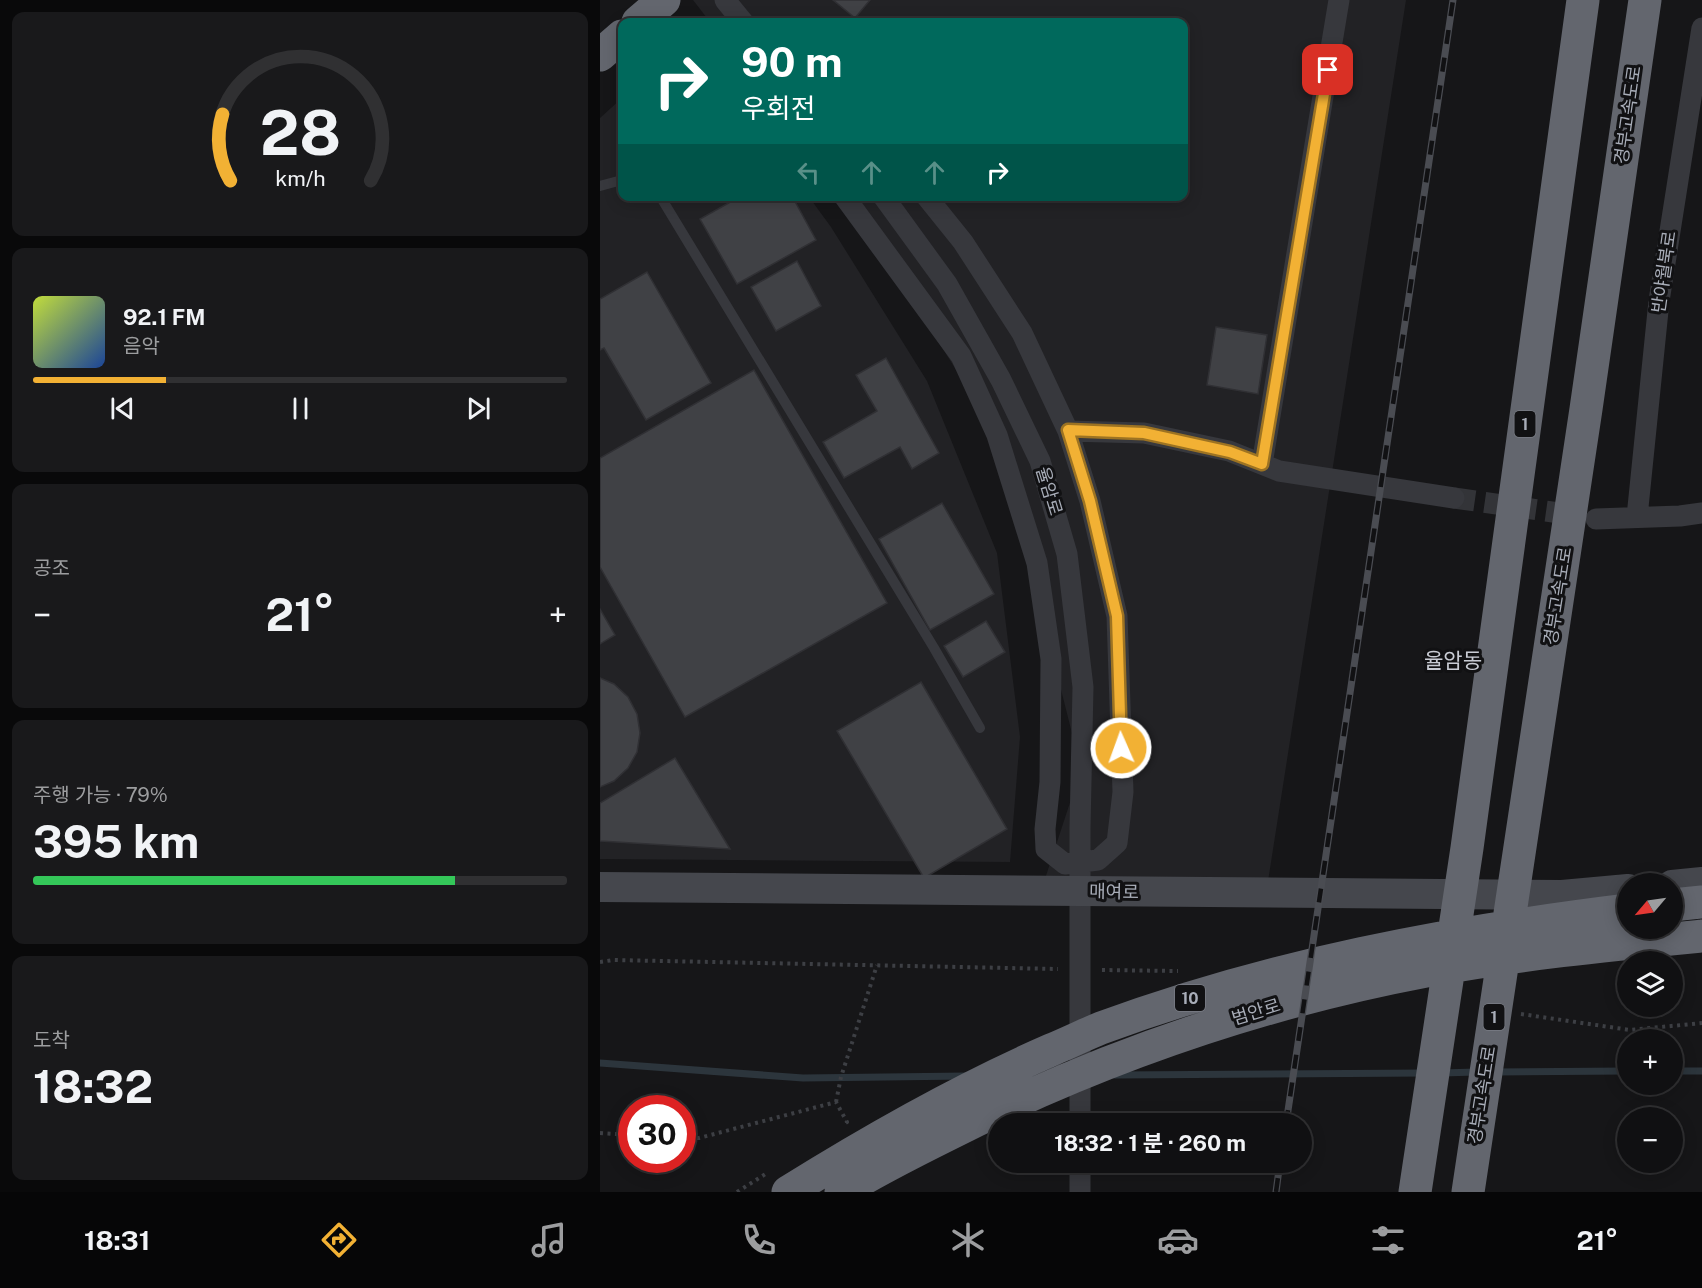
<!DOCTYPE html>
<html lang="ko">
<meta charset="utf-8">
<style>
body{margin:0;font-family:"Public Sans","Noto Sans KR",sans-serif;background:#19191b;color:#f1f3f6;height:100vh;display:flex;flex-direction:column;font-size:22px;white-space:nowrap}
*{box-sizing:border-box;margin:0}
p{font-size:20px;color:#9c9d9f}
.icon{flex:none;width:33px;height:33px;fill:none;stroke:currentColor;stroke-width:2;stroke-linecap:round;stroke-linejoin:round}
.map{position:relative;flex:1;overflow:hidden}
.details{display:flex;flex-direction:column;gap:12px;padding:12px;background:#09090a;width:600px}
.details>*{flex:none}
.top-card{position:absolute;left:18px;top:18px;width:570px;height:183px;border-radius:12px;box-shadow:0 3px 15px #0003,0 0 0 2px #303032;background:#00695c;color:#fff;overflow:hidden}
.needle{width:39px;rotate:241deg}
.fabs{position:absolute;left:1017px;top:873px;display:grid;gap:12px}
.fabs a{display:grid;place-items:center;width:66px;height:66px;border-radius:50%;background:#101012;box-shadow:0 3px 15px #0003,0 0 0 2px #303032;font-size:30px}
.speed{position:absolute;left:18px;top:1095px;display:flex;gap:12px;font-size:30px;font-weight:700;text-align:center}
.speed>*{display:grid;place-content:center;width:78px;height:78px;border-radius:50%;background:#101012;box-shadow:0 3px 15px #0003,0 0 0 2px #303032;line-height:1}
.speed .limit{border:9px solid #d22;background:#fff;color:#111}
.pin{position:absolute;display:grid;place-items:center;width:51px;height:51px;color:#fff;margin:-26px;border-radius:12px;box-shadow:0 3px 9px #0006}
.me{position:absolute;width:66px;margin:-33px;rotate:358deg;stroke-linejoin:round;filter:drop-shadow(0 0 4px #0008)}
.turn{display:flex;align-items:center;gap:21px;height:126px;padding:0 24px;font-size:27px}
.turn .icon{width:78px;height:78px;stroke-width:2.5}
.turn b{display:block;font-size:42px;line-height:51px}
.lanes{display:flex;align-items:center;height:57px;padding:0 24px;background:#0003;justify-content:center;gap:30px;direction:ltr}
.lanes .off{opacity:.35}
.big{font-size:45px;font-weight:700;line-height:1.1}
.details .card{flex:1;display:flex;flex-direction:column;justify-content:center;gap:9px;min-width:0;padding:0 21px;border-radius:12px;background:#19191b}
.details .dial{align-items:center;gap:0}
.dial svg{height:156px;overflow:visible;fill:none;stroke:#303032;stroke-width:7;stroke-linecap:round;text-anchor:middle}
.dial text{fill:#f1f3f6;stroke:none}
.song{display:flex;align-items:center;gap:18px}
.cover{width:72px;height:72px;border-radius:9px;background:linear-gradient(135deg,hsl(70 70% 55%),hsl(220 70% 35%))}
.played{height:6px;border-radius:3px;background:linear-gradient(90deg,#f2b134 25%,#303032 25%)}
.keys{display:flex;justify-content:space-around;direction:ltr}
.heat{display:flex;justify-content:space-between;align-items:center;font-size:33px;direction:ltr}
.charge{height:9px;border-radius:4px;background:linear-gradient(90deg,#34c759 79%,#303032 0)}
.trip{position:absolute;left:388px;top:1113px;width:324px;height:60px;border-radius:30px;background:#101012;box-shadow:0 3px 15px #0003,0 0 0 2px #303032;font-weight:700;line-height:60px;text-align:center}
.tabs{display:flex;height:96px;justify-content:space-around;align-items:center;background:#060607;color:#9c9d9f}
.tabs .icon{width:42px;height:42px}
.tabs .active{color:#f2b134}
.tabs b{font-size:27px;color:#f1f3f6}
main{display:flex;flex:1;min-height:0}
.map>svg:first-child{display:block}
.built{fill:#222225}
.lines{fill:none;stroke-linecap:round;stroke-linejoin:round}
.stream{stroke:#2c353c;stroke-width:7}
.building{fill:#404145;stroke:#303034;stroke-width:1.5}
.street-tunnel{stroke:#333438;stroke-width:21;stroke-dasharray:21 10;stroke-linecap:butt}
.path{stroke:#3d3f44;stroke-width:4;stroke-dasharray:3 4.5;stroke-linecap:butt}
.lane{stroke:#37383d;stroke-width:10}
.street{stroke:#37383d;stroke-width:21}
.secondary{stroke:#45474d;stroke-width:30}
.highway{stroke:#63666e;stroke-width:33}
.rail-casing{stroke:#4a4c52;stroke-width:7}
.rail{stroke:#111113;stroke-width:4.5;stroke-dasharray:14;stroke-linecap:butt}
.route-casing{stroke:#9d7322;stroke-width:15}
.route{stroke:#f2b134;stroke-width:10}
.labels{text-anchor:middle;stroke-width:6;stroke-linejoin:round;paint-order:stroke}
.shield{fill:#111113;stroke:#7b7e86;stroke-width:1.5}
.shield-label{font-size:16px;font-weight:bold;fill:#a8adb8}
.street-label{font-size:18px;fill:#a8adb8;stroke:#111113}
.quarter-label{font-size:21px;fill:#c9ccd4;stroke:#111113}
</style>
<main>
<section class="details">
<div class="card dial"><svg viewBox="0 0 100 80">
<path d="M14 69A42 42 0 1 1 86 69"/>
<path d="M14 69A42 42 0 0 1 10 35" stroke="#f2b134"/>
<text x="50" y="56" font-size="32" font-weight="700">28</text>
<text x="50" y="72" font-size="11">km/h</text>
</svg></div>
<div class="card">
<div class="song"><i class="cover"></i><div><b>92.1 FM</b><p>음악</p></div></div>
<div class="played"></div>
<div class="keys"><svg class="icon" aria-label="previous" viewBox="0 0 24 24"><path d="M18 5L8 12l10 7zM5 5v14"/></svg><svg class="icon" aria-label="pause" viewBox="0 0 24 24"><path d="M8 5v14M16 5v14"/></svg><svg class="icon" aria-label="next" viewBox="0 0 24 24"><path d="M6 5l10 7-10 7zM19 5v14"/></svg></div>
</div>
<div class="card"><p>공조</p>
<div class="heat"><a>−</a><b class="big">21°</b><a>+</a></div>
</div>
<div class="card"><p>주행 가능 · 79%</p><b class="big">395 km</b><div class="charge"></div></div>
<div class="card"><p>도착</p><b class="big">18:32</b></div>
</section>
<div class="map">
<svg width="1102" height="1192" viewBox="0 0 1102 1192">
<rect width="100%" height="100%" fill="#161618"/>
<!-- built -->
<path class="built" d="M93,0H806L666,894L441,891L481,769L397,435L265,225L243,197L584,196V22H110Z
M22,98V196L209,197L231,227L327,381L397,553L420,737L410,862L0,859V118Z"/>
<g class="lines">
<!-- stream -->
<path class="stream" d="M0,1063L203,1078L366,1076
M1072,1071H1102
M896,1072L1028,1071
M842,1073L876,1072
M515,1075L825,1073"/>
</g>
<!-- building -->
<path class="building" d="M233,0H270L255,18Z
M141,196H192L216,240L137,284L100,219Z
M197,261L221,306L176,331L151,287Z
M47,272L111,383L46,420L4,348L0,350V299Z
M616,327L667,335L658,394L607,385Z
M286,358L339,453L312,469L300,447L244,478L223,442L277,411L256,375Z
M154,370L287,603L85,717L0,567V458Z
M342,503L394,594L330,630L279,539Z
M0,609L15,635L0,644Z
M386,621L405,652L363,677L344,646Z
M0,678L14,684L28,697L37,714L40,733L37,752L28,768L14,781L0,787Z
M321,682L407,829L324,878L237,731Z
M75,758L130,849L0,841V803Z"/>
<g class="lines">
<!-- street-tunnel -->
<path class="street-tunnel" d="M854,498L981,516"/>
<!-- path -->
<path class="path" d="M0,962L13,960L458,969
M502,970L578,971
M921,1014L1030,1030L1102,1023
M236,1102L241,1077L277,965
M0,1133L32,1135
M82,1137L99,1138L236,1102L247,1122L244,1124
M137,1192L167,1173"/>
<!-- lane -->
<path class="lane" d="M0,186L22,180
M60,196L334,648L380,728"/>
<!-- street -->
<path class="street" d="M125,0L143,22
M244,196L361,356L397,435L437,563L451,659L450,782L445,829L446,849L465,864L498,860L517,843L523,792L517,616L490,501L468,431L422,333L363,242L326,196
M283,196L347,284L401,380L440,461L467,554L483,687L480,828V1124
M468,431L544,433L629,451L679,471L854,498
M662,464L739,0
M1037,517L1059,301L1102,28
M996,519L1080,516L1102,513
M480,1192V1162"/>
<!-- secondary -->
<path class="secondary" d="M1072,885L1102,882
M0,887L962,895L1028,889"/>
<!-- highway -->
<path class="highway" d="M38,22L64,0
M0,55L22,36
M1072,905L1102,902
M188,1192C273,1139 359,1090 451,1050C468,1043 484,1035 501,1028C671,965 849,932 1028,910
M241,1192C273,1172 307,1155 341,1138C494,1060 657,1003 826,971C917,954 1010,945 1102,936
M815,1192L867,848L983,0
M868,1192L986,409L1045,0"/>
<!-- rail casing -->
<g class="rail-casing">
<path id="rail" d="M686,1124L853,0
M676,1192L680,1162"/>
</g>
<!-- rail -->
<use href="#rail" class="rail"/>
</g>
<g class="lines">
<!-- route casing -->
<g class="route-casing">
<path id="route" d="M521,748L517,616L490,501L468,430L544,433L630,452L662,464L728,70"/>
</g>
<!-- route -->
<use href="#route" class="route"/>
</g>
<g class="labels">
<!-- shield labels -->
<g class="shield">
<rect x="914.5" y="411" width="21" height="26" rx="4.5"/>
<rect x="575" y="985" width="30" height="26" rx="4.5"/>
<rect x="883.5" y="1004" width="21" height="26" rx="4.5"/>
</g>
<g class="shield-label">
<text x="925" y="430">1</text>
<text x="590" y="1004">10</text>
<text x="894" y="1023">1</text>
</g>
<!-- street labels -->
<g class="street-label">
<text transform="translate(1028 115) rotate(-82)" y="6">경부고속도로</text>
<text transform="translate(1064 272) rotate(-82)" y="6">반야월북로</text>
<text transform="translate(449 491) rotate(73)" y="6">율암로</text>
<text transform="translate(958 596) rotate(-81)" y="6">경부고속도로</text>
<text transform="translate(514 892) rotate(1)" y="6">매여로</text>
<text transform="translate(656 1012) rotate(-17)" y="6">범안로</text>
<text transform="translate(882 1095) rotate(-81)" y="6">경부고속도로</text>
</g>
<!-- quarter labels -->
<g class="quarter-label">
<text x="853" y="668">율암동</text>
</g>
</g>
</svg>
<div class="fabs">
<a><svg class="needle" viewBox="-14 -14 28 28"><path d="M0-13l5 13h-10z" fill="#e53935"/><path d="M0 13l5-13h-10z" fill="#9c9d9f"/></svg></a>
<a><svg class="icon" aria-label="layers" viewBox="0 0 24 24"><path d="M12 4l9 5-9 5-9-5zM3 14l9 5 9-5"/></svg></a>
<a>+</a>
<a>−</a>
</div>
<div class="speed"><div class="limit">30</div></div>
<div class="pin" style="left:728px;top:70px;background:#d93025"><svg class="icon" aria-label="arrive" viewBox="0 0 24 24"><path d="M6 21V4h12l-3 4 3 4H6"/></svg></div>
<svg class="me" style="left:521px;top:748px" viewBox="-20 -20 40 40"><circle r="17" fill="#f2b134" stroke="#fff" stroke-width="3"/><path d="M0-11L8 9 0 5-8 9z" fill="#fff"/></svg>
<div class="trip">18:32 · 1 분 · 260 m</div>
<div class="top-card">
<div class="turn"><svg class="icon" aria-label="right" viewBox="0 0 24 24"><path d="M7 20v-9h11M14 6l5 5-5 5"/></svg><div><b>90 m</b>우회전</div></div>
<div class="lanes"><svg class="icon off" aria-label="left" viewBox="0 0 24 24"><path d="M17 20v-9H6M10 6l-5 5 5 5"/></svg><svg class="icon off" aria-label="ahead" viewBox="0 0 24 24"><path d="M12 20V5M6 11l6-6 6 6"/></svg><svg class="icon off" aria-label="ahead" viewBox="0 0 24 24"><path d="M12 20V5M6 11l6-6 6 6"/></svg><svg class="icon" aria-label="right" viewBox="0 0 24 24"><path d="M7 20v-9h11M14 6l5 5-5 5"/></svg></div>
</div>
</div>
</main>
<nav class="tabs">
<b>18:31</b>
<svg class="icon active" aria-label="directions" viewBox="0 0 24 24"><path d="M12 3l9 9-9 9-9-9zM9 14v-3h6M13 9l2 2-2 2"/></svg>
<svg class="icon" aria-label="music" viewBox="0 0 24 24"><path d="M9 18V5l10-2v13"/><circle cx="6" cy="18" r="3"/><circle cx="16" cy="16" r="3"/></svg>
<svg class="icon" aria-label="phone" viewBox="0 0 24 24"><path d="M5 4h4l2 5-3 2q2 4 5 5l2-3 5 2v4C11 20 4 13 5 4z"/></svg>
<svg class="icon" aria-label="climate" viewBox="0 0 24 24"><path d="M12 3v18M4 7l16 10M4 17L20 7"/></svg>
<svg class="icon" aria-label="car" viewBox="0 0 24 24"><path d="M5 17H2v-5l4-1 3-4h7l3 4 3 1v5h-3M9 17h6M6 11h13"/><circle cx="7" cy="17" r="2"/><circle cx="17" cy="17" r="2"/></svg>
<svg class="icon" aria-label="filters" viewBox="0 0 24 24"><path d="M4 7h16M4 17h16"/><circle cx="9" cy="7" r="2"/><circle cx="15" cy="17" r="2"/></svg>
<b>21°</b>
</nav>
